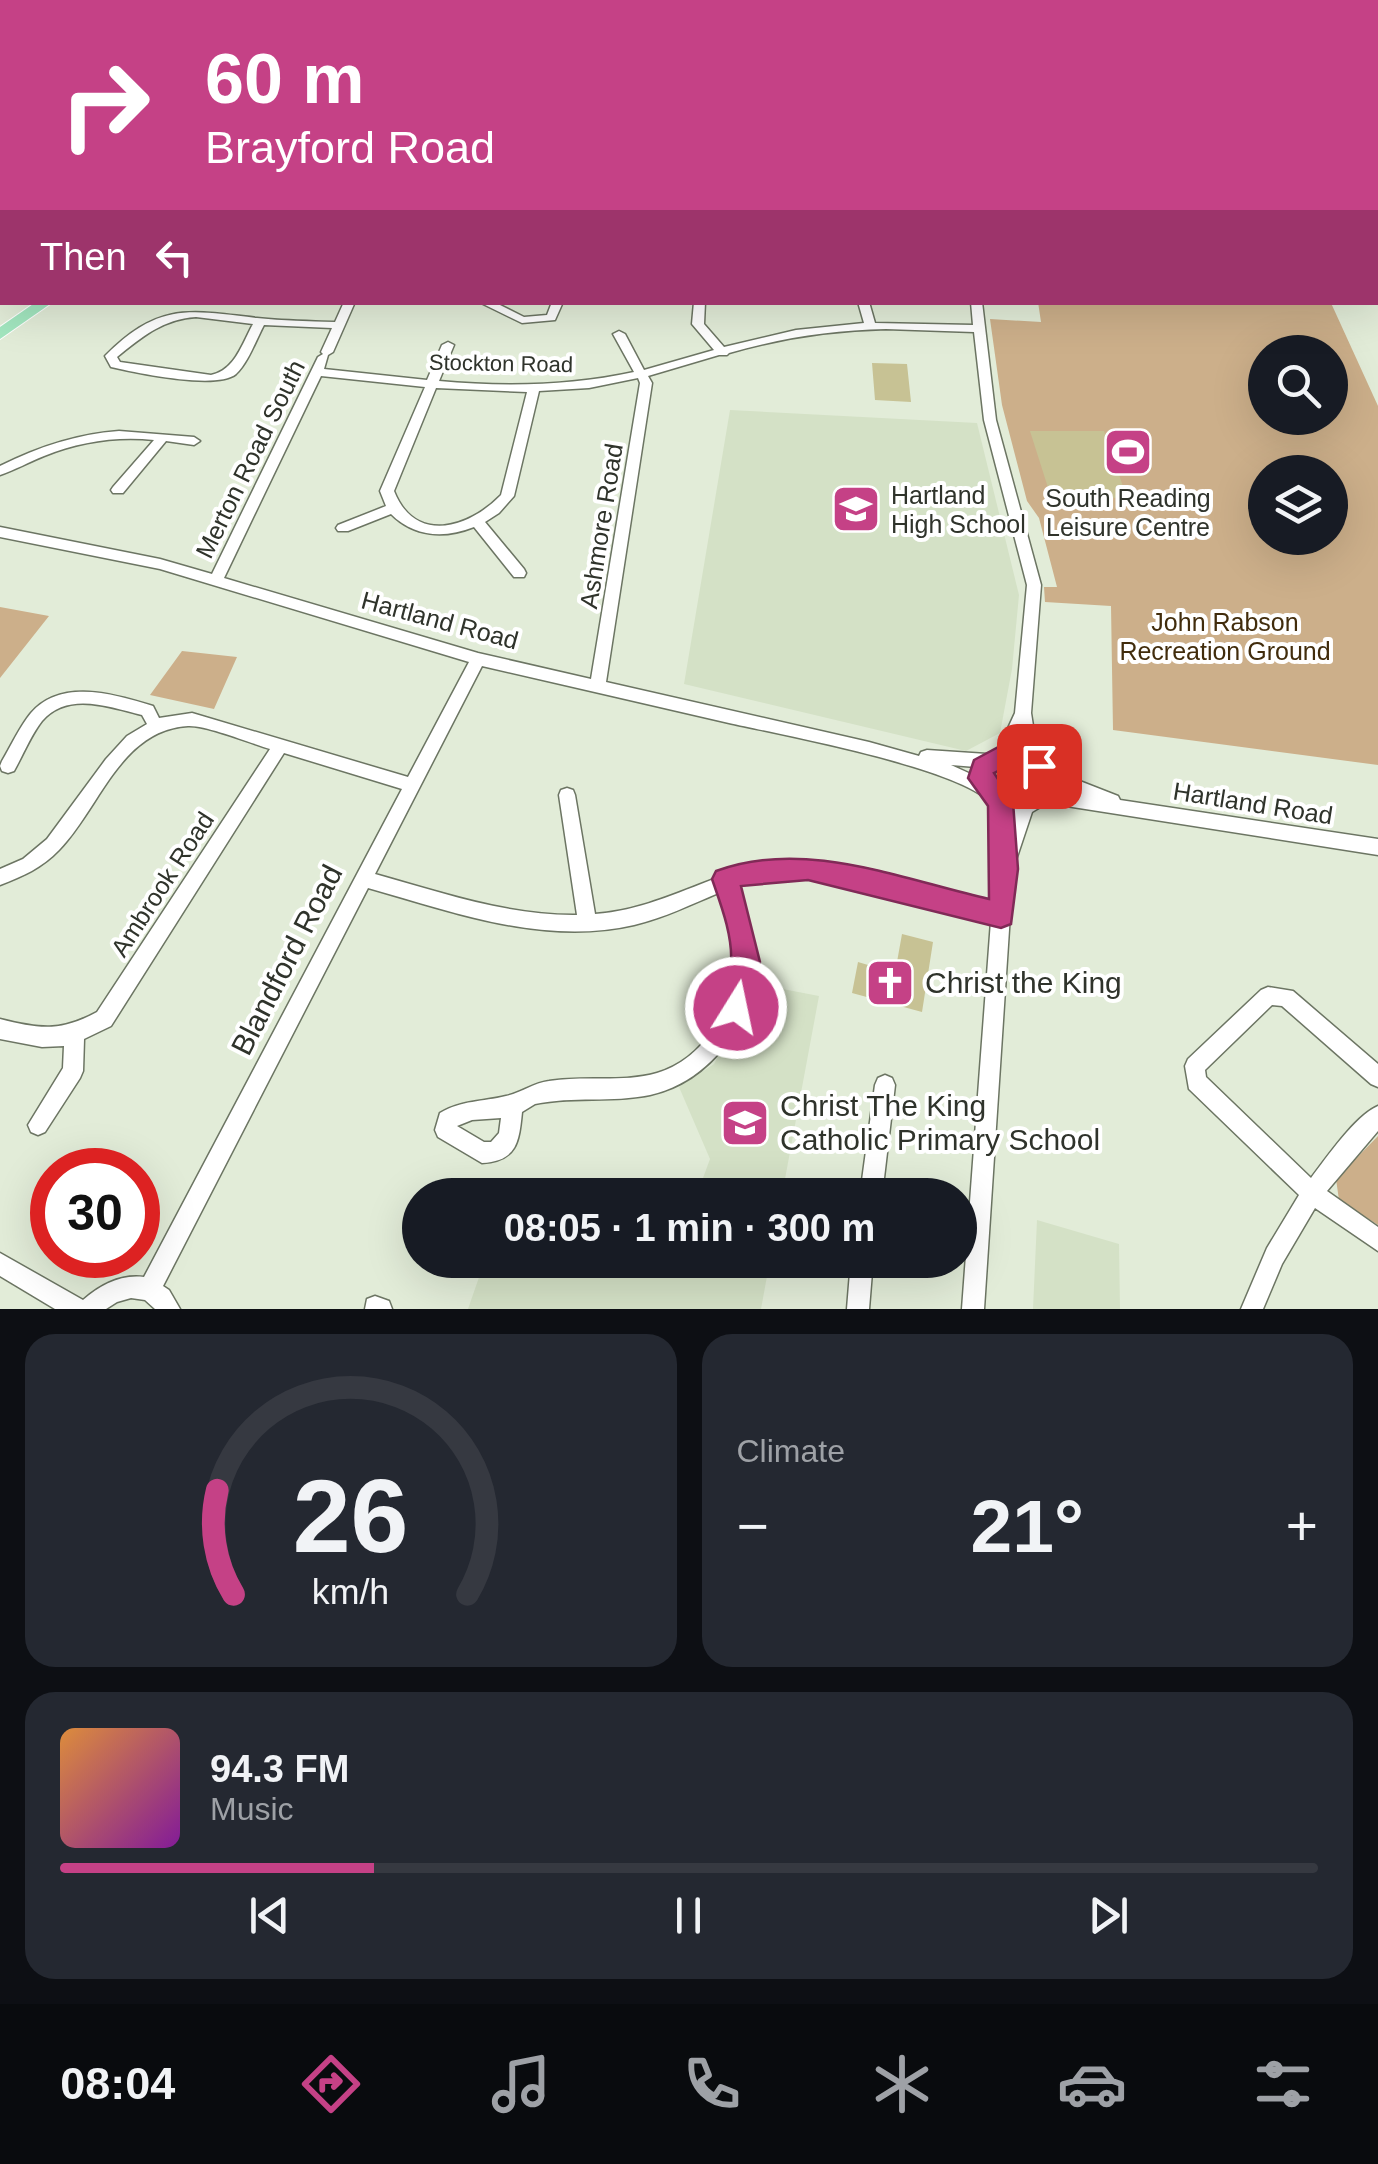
<!DOCTYPE html>
<meta charset="utf-8">
<style>
body{margin:0;font-family:Arial,sans-serif;background:#242831;color:#f1f3f6;height:100vh;display:flex;flex-direction:column;font-size:38px;white-space:nowrap}
*{box-sizing:border-box;margin:0}
p{font-size:32px;color:#9ea1a6}
.icon{flex:none;width:55px;height:55px;fill:none;stroke:currentColor;stroke-width:2;stroke-linecap:round;stroke-linejoin:round}
.map{position:relative;height:1309px;overflow:hidden}
.panel{display:flex;flex-direction:column;gap:25px;padding:25px;background:#0d0f14;flex:1}
.panel>*{flex:none}
.hud{position:absolute;left:0px;top:0px;width:1380px;height:305px;box-shadow:0 10px 40px #0002;background:#c54186;color:#fff;overflow:hidden}
.buttons{position:absolute;left:1248px;top:335px;display:grid;gap:20px}
.buttons a{display:grid;place-items:center;width:100px;height:100px;border-radius:50%;background:#171b24;box-shadow:0 10px 40px #0002;font-size:50px}
.speed{position:absolute;left:30px;top:1148px;display:flex;gap:20px;font-size:50px;font-weight:700;text-align:center}
.speed>*{display:grid;place-content:center;width:130px;height:130px;border-radius:50%;background:#171b24;box-shadow:0 10px 40px #0002;line-height:1}
.speed .limit{border:15px solid #d22;background:#fff;color:#111}
.pin{position:absolute;display:grid;place-items:center;width:85px;height:85px;color:#fff;margin:-42px;border-radius:20px;box-shadow:0 5px 15px #0006}
.me{position:absolute;width:110px;margin:-55px;rotate:10deg;stroke-linejoin:round;filter:drop-shadow(0 0 8px #0008)}
.turn{display:flex;align-items:center;gap:35px;height:210px;padding:0 40px;font-size:45px}
.turn .icon{width:130px;height:130px;stroke-width:2.5}
.turn b{display:block;font-size:70px;line-height:85px}
.then{display:flex;align-items:center;height:95px;padding:0 40px;background:#0003;gap:20px;font-size:38px}
.big{font-size:75px;font-weight:600;line-height:1.1}
.panel .card{flex:1;display:flex;flex-direction:column;justify-content:center;gap:15px;min-width:0;padding:0 35px;border-radius:30px;background:#242831}
.panel .dial{align-items:center;gap:0}
.dial svg{height:260px;overflow:visible;fill:none;stroke:#363941;stroke-width:7;stroke-linecap:round;text-anchor:middle}
.dial text{fill:#f1f3f6;stroke:none}
.song{display:flex;align-items:center;gap:30px}
.cover{width:120px;height:120px;border-radius:15px;background:linear-gradient(135deg,hsl(30 70% 55%),hsl(290 70% 35%))}
.played{height:10px;border-radius:5px;background:linear-gradient(90deg,#c54186 25%,#363941 25%)}
.keys{display:flex;justify-content:space-around;direction:ltr}
.heat{display:flex;justify-content:space-between;align-items:center;font-size:55px;direction:ltr}
.panel .tiles{flex:1;display:grid;gap:25px;grid-template-columns:1fr 1fr}
.card:last-child{grid-column:span 2}
.trip{position:absolute;left:402px;top:1178px;width:575px;height:100px;border-radius:50px;background:#171b24;box-shadow:0 10px 40px #0002;font-weight:600;line-height:100px;text-align:center}
.tabs{display:flex;height:160px;justify-content:space-around;align-items:center;background:#090b0e;color:#9ea1a6}
.tabs .icon{width:70px;height:70px}
.tabs .selected{color:#c54186}
.tabs b{font-size:45px;color:#f1f3f6}
.map>svg:first-child{display:block}
.built{fill:#d4e1c6}
.green{fill:#ccaf8a;fill-rule:evenodd}
.building{fill:#c7c294}
.lines{fill:none;stroke-linecap:round;stroke-linejoin:round}
.minor-casing{stroke:#6c7563;stroke-width:3}
.major-casing{stroke:#fff;stroke-width:2}
.minor{fill:#fff;fill-rule:evenodd}
.major{fill:#a2e6bf;fill-rule:evenodd}
.route{fill:#c54186;stroke:#802a57;stroke-width:2.5}
.labels{text-anchor:middle;stroke-width:8;stroke-linejoin:round;paint-order:stroke}
.far-street-label{font-size:22px;fill:#2f332b;stroke:#fff}
.street-label{font-size:25px;fill:#2f332b;stroke:#fff}
.poi-label{font-size:25px;fill:#2f332b;stroke:#fff;text-anchor:start}
.park-label{font-size:25px;fill:#412c0c;stroke:#fff}
.near-street-label{font-size:30px;fill:#2f332b;stroke:#fff}
.near-poi-label{font-size:30px;fill:#2f332b;stroke:#fff;text-anchor:start}
</style>
<div class="map">
<svg width="1378" height="1309" viewBox="0 0 1378 1309">
<rect width="100%" height="100%" fill="#e2ecd8"/>
<!-- built -->
<path class="built" d="M730,410L977,423L1019,595L1012,669L1000,733L966,751L684,684Z
M757,984L819,996L782,1195H654L703,1178L710,1159L679,1087L714,1064Z
M1037,1220L1119,1244L1120,1309H1033Z
M485,1260H770L761,1309H468Z"/>
<!-- green -->
<path class="green" d="M1038,302L1331,303L1378,406V765L1113,730L1111,606L1045,602L1044,587H1057L1039,518L1027,501L1002,405L990,319L1041,322ZM1265,352H1330V418H1265ZM1265,472H1330V538H1265Z
M0,607L49,616L0,678Z
M182,651L237,657L214,709L150,695Z
M1014,759L1030,766L1039,780L1037,793L1025,800L1001,795L989,777L993,765Z
M1378,1136V1225L1339,1200L1336,1179Z"/>
<!-- building -->
<path class="building" d="M872,363L907,364L911,402L875,400Z
M1030,431H1104L1127,498L1051,497Z
M902,934L933,942L922,1012L852,993L858,962L895,973Z"/>
<g class="lines">
<!-- minor casing -->
<g class="minor-casing">
<path id="minor" d="M854,0H862L860,2H853Z
M943,0H964L960,2Z
M982,0H990V2H983Z
M1264,0H1272L1273,2H1266Z
M1330,0H1338L1340,2H1332Z
M0,26H2V31H0Z
M0,43H2V49H0Z
M0,80H2V85L0,86Z
M2,115V121L0,122V116Z
M344,302H355L333,352L328,355L324,369L427,380L442,345L448,342L454,345L439,381C504,387 570,386 634,372L613,334L619,331L625,334L644,370L714,350L692,324L694,302H705L704,324L724,347L796,330L864,323L858,302H869L875,323L973,325L971,302H982L996,420L1041,585L1031,713L1038,758L1045,761L1049,769L1118,796L1120,800L1378,839V855L1047,803L1032,812L1013,869L984,1309H962L991,921C908,898 823,860 736,886C745,910 754,935 754,960C754,1022 711,1081 650,1095C612,1103 573,1096 535,1104L522,1112C519,1142 517,1161 482,1163L438,1137L435,1130L440,1113C462,1100 482,1102 506,1096C521,1093 533,1083 549,1081C585,1075 622,1083 657,1073C704,1059 735,1007 736,960C736,937 728,914 721,892C692,904 664,918 634,925C544,946 453,912 368,888L163,1286L169,1290L180,1309H155L145,1300L131,1298L117,1302L106,1309H55L0,1276V1253L83,1300C100,1285 121,1274 144,1277L402,789L284,753L111,1026L84,1039L83,1071L80,1078L45,1132L38,1135L31,1132L28,1125L63,1068L64,1046L42,1047L0,1039V1019C40,1029 60,1032 97,1012L270,749C250,743 206,725 188,726C120,730 100,808 59,850C42,868 23,876 0,885V869L23,859L47,839L106,759L127,736L147,724L142,715C109,707 68,691 42,721C31,735 23,755 14,771L8,773L2,771L0,766L2,761C11,746 20,726 31,713C61,678 115,694 153,706L159,718L192,713L408,777L469,662L160,569L0,537V527L160,559L212,574L318,357L323,354L321,352L332,328L264,325C256,340 248,363 236,374C217,390 137,373 111,367L105,356C159,302 188,310 257,318C283,321 309,321 335,322ZM196,317L253,324C242,344 235,370 211,375L120,362L117,357C142,337 163,319 196,317ZM886,329L974,332L984,420L1027,585L1015,713L998,750L987,754L927,750L921,752L919,756L869,742L606,682L652,383L648,376L719,355H727L729,353C781,338 832,330 886,329ZM321,376L425,387L380,491L386,506L338,525L336,528L338,531H348L391,514C414,537 444,539 474,527L514,577H524L526,573L524,569L485,522L499,513L514,496L539,391L589,388L638,378L640,383L591,679L478,653L224,578ZM436,388L527,392L501,495C468,529 415,544 394,491ZM482,666C565,685 647,704 729,723C782,735 962,768 992,804L995,869L993,904C908,881 817,841 730,873L725,871L719,873L717,878C676,893 639,911 595,914L575,795L573,790L567,788L561,790L559,795L577,915C508,916 440,892 375,874ZM1014,761L1033,771L1040,786L1038,792L1023,800L1005,796L989,776L998,764ZM951,765L976,767L973,775ZM1056,786L1074,793L1055,790ZM1009,811L1015,813L1010,827ZM501,1118L499,1133L491,1142H484L457,1126L472,1120Z
M479,302H494L524,317L547,315L552,302H563L555,320L522,323Z
M119,431L194,437L200,441L194,445L166,441L123,493H113L111,490L113,487L154,440C116,436 79,442 44,456C29,462 15,470 0,475V466C38,447 77,434 119,431Z
M1268,987L1293,991L1378,1064V1087L1371,1084L1282,1006L1272,1005L1205,1070L1206,1077L1311,1178C1327,1157 1355,1116 1378,1106V1131L1327,1191L1378,1227V1251L1315,1208L1282,1264L1263,1309H1241L1267,1248L1299,1195L1189,1089L1185,1066L1188,1059L1261,990Z
M885,1075L892,1078L895,1085L882,1195H860L875,1085L878,1078Z
M851,1260H873L869,1309H847Z
M375,1296L389,1301L392,1309H365L367,1299Z"/>
</g>
<!-- major casing -->
<g class="major-casing">
<path id="major" d="M36,302H53L0,339V327Z"/>
</g>
<!-- minor -->
<use href="#minor" class="minor"/>
<!-- major -->
<use href="#major" class="major"/>
</g>
<!-- route -->
<path class="route" d="M1004,744C1020,744 1044,751 1052,766L1039,777L1013,764L994,773L1013,802L1018,869L1011,924L1001,928L808,880L741,886L760,962L746,1018L736,1023L726,1018C718,1001 729,983 731,964C733,936 721,905 712,879L716,871C804,838 901,879 989,899L988,806L968,778L974,760Z"/>
<!-- icons -->
<defs>
<g id="stadium-square" transform="scale(2.5)"><rect x="-9" y="-9" width="18" height="18" rx="4" fill="#c54186" stroke="#fff"/><path d="M0-5a6.5 5 0 1 0 0 10a6.5 5 0 1 0 0-10ZM-3.5-1.8h7v3.6h-7Z" fill="#fff"/></g>
<g id="school-square" transform="scale(2.5)"><rect x="-9" y="-9" width="18" height="18" rx="4" fill="#c54186" stroke="#fff"/><path d="M0-5L7-2L0 1L-7-2ZM-4 1L0 2.5L4 1V4Q0 6-4 4Z" fill="#fff"/></g>
<g id="church-square" transform="scale(2.5)"><rect x="-9" y="-9" width="18" height="18" rx="4" fill="#c54186" stroke="#fff"/><path d="M-1.2-6h2.4v3.5h3.3v2.4h-3.3V6h-2.4V-.1h-3.3v-2.4h3.3Z" fill="#fff"/></g>
</defs>
<g fill-rule="evenodd">
<use href="#stadium-square" x="1128" y="452"/>
<use href="#school-square" x="856" y="509"/>
<use href="#church-square" x="890" y="983"/>
<use href="#school-square" x="745" y="1123"/>
</g>
<g class="labels">
<!-- far-street labels -->
<g class="far-street-label">
<text transform="translate(501 363) rotate(1)" y="8">Stockton Road</text>
</g>
<!-- street labels -->
<g class="street-label">
<text transform="translate(250 459) rotate(-64)" y="9">Merton Road South</text>
<text transform="translate(601 526) rotate(-81)" y="9">Ashmore Road</text>
<text transform="translate(440 620) rotate(15)" y="9">Hartland Road</text>
<text transform="translate(1253 803) rotate(9)" y="9">Hartland Road</text>
<text transform="translate(162 884) rotate(-57)" y="9">Ambrook Road</text>
</g>
<!-- poi labels -->
<g class="poi-label">
<text x="891" y="504">Hartland<tspan x="891" dy="29">High School</tspan></text>
<text x="1128" y="507" text-anchor="middle">South Reading<tspan x="1128" dy="29">Leisure Centre</tspan></text>
</g>
<!-- park labels -->
<g class="park-label">
<text x="1225" y="631">John Rabson<tspan x="1225" dy="29">Recreation Ground</tspan></text>
</g>
<!-- near-street labels -->
<g class="near-street-label">
<text transform="translate(287 960) rotate(-63)" y="10">Blandford Road</text>
</g>
<!-- near-poi labels -->
<g class="near-poi-label">
<text x="925" y="993">Christ the King</text>
<text x="780" y="1116">Christ The King<tspan x="780" dy="34">Catholic Primary School</tspan></text>
</g>
</g>
</svg>
<div class="buttons">
<a><svg class="icon" aria-label="search" viewBox="0 0 24 24"><circle cx="10" cy="10" r="6"/><path d="M15 15l6 6"/></svg></a>
<a><svg class="icon" aria-label="layers" viewBox="0 0 24 24"><path d="M12 4l9 5-9 5-9-5zM3 14l9 5 9-5"/></svg></a>
</div>
<div class="speed"><div class="limit">30</div></div>
<div class="pin" style="left:1039px;top:766px;background:#d93025"><svg class="icon" aria-label="arrive" viewBox="0 0 24 24"><path d="M6 21V4h12l-3 4 3 4H6"/></svg></div>
<svg class="me" style="left:736px;top:1008px" viewBox="-20 -20 40 40"><circle r="17" fill="#c54186" stroke="#fff" stroke-width="3"/><path d="M0-11L8 9 0 5-8 9z" fill="#fff"/></svg>
<div class="trip">08:05 · 1 min · 300 m</div>
<div class="hud">
<div class="turn"><svg class="icon" aria-label="right" viewBox="0 0 24 24"><path d="M7 20v-9h11M14 6l5 5-5 5"/></svg><div><b>60 m</b>Brayford Road</div></div>
<div class="then">Then<svg class="icon" aria-label="left" viewBox="0 0 24 24"><path d="M17 20v-9H6M10 6l-5 5 5 5"/></svg></div>
</div>
</div>
<section class="panel">
<div class="tiles">
<div class="card dial"><svg viewBox="0 0 100 80">
<path d="M14 69A42 42 0 1 1 86 69"/>
<path d="M14 69A42 42 0 0 1 9 37" stroke="#c54186"/>
<text x="50" y="56" font-size="32" font-weight="700">26</text>
<text x="50" y="72" font-size="11">km/h</text>
</svg></div>
<div class="card"><p>Climate</p>
<div class="heat"><a>−</a><b class="big">21°</b><a>+</a></div>
</div>
<div class="card">
<div class="song"><i class="cover"></i><div><b>94.3 FM</b><p>Music</p></div></div>
<div class="played"></div>
<div class="keys"><svg class="icon" aria-label="previous" viewBox="0 0 24 24"><path d="M18 5L8 12l10 7zM5 5v14"/></svg><svg class="icon" aria-label="pause" viewBox="0 0 24 24"><path d="M8 5v14M16 5v14"/></svg><svg class="icon" aria-label="next" viewBox="0 0 24 24"><path d="M6 5l10 7-10 7zM19 5v14"/></svg></div>
</div>
</div>
</section>
<nav class="tabs">
<b>08:04</b>
<svg class="icon selected" aria-label="directions" viewBox="0 0 24 24"><path d="M12 3l9 9-9 9-9-9zM9 14v-3h6M13 9l2 2-2 2"/></svg>
<svg class="icon" aria-label="music" viewBox="0 0 24 24"><path d="M9 18V5l10-2v13"/><circle cx="6" cy="18" r="3"/><circle cx="16" cy="16" r="3"/></svg>
<svg class="icon" aria-label="phone" viewBox="0 0 24 24"><path d="M5 4h4l2 5-3 2q2 4 5 5l2-3 5 2v4C11 20 4 13 5 4z"/></svg>
<svg class="icon" aria-label="climate" viewBox="0 0 24 24"><path d="M12 3v18M4 7l16 10M4 17L20 7"/></svg>
<svg class="icon" aria-label="car" viewBox="0 0 24 24"><path d="M5 17H2v-5l4-1 3-4h7l3 4 3 1v5h-3M9 17h6M6 11h13"/><circle cx="7" cy="17" r="2"/><circle cx="17" cy="17" r="2"/></svg>
<svg class="icon" aria-label="filters" viewBox="0 0 24 24"><path d="M4 7h16M4 17h16"/><circle cx="9" cy="7" r="2"/><circle cx="15" cy="17" r="2"/></svg>
</nav>
